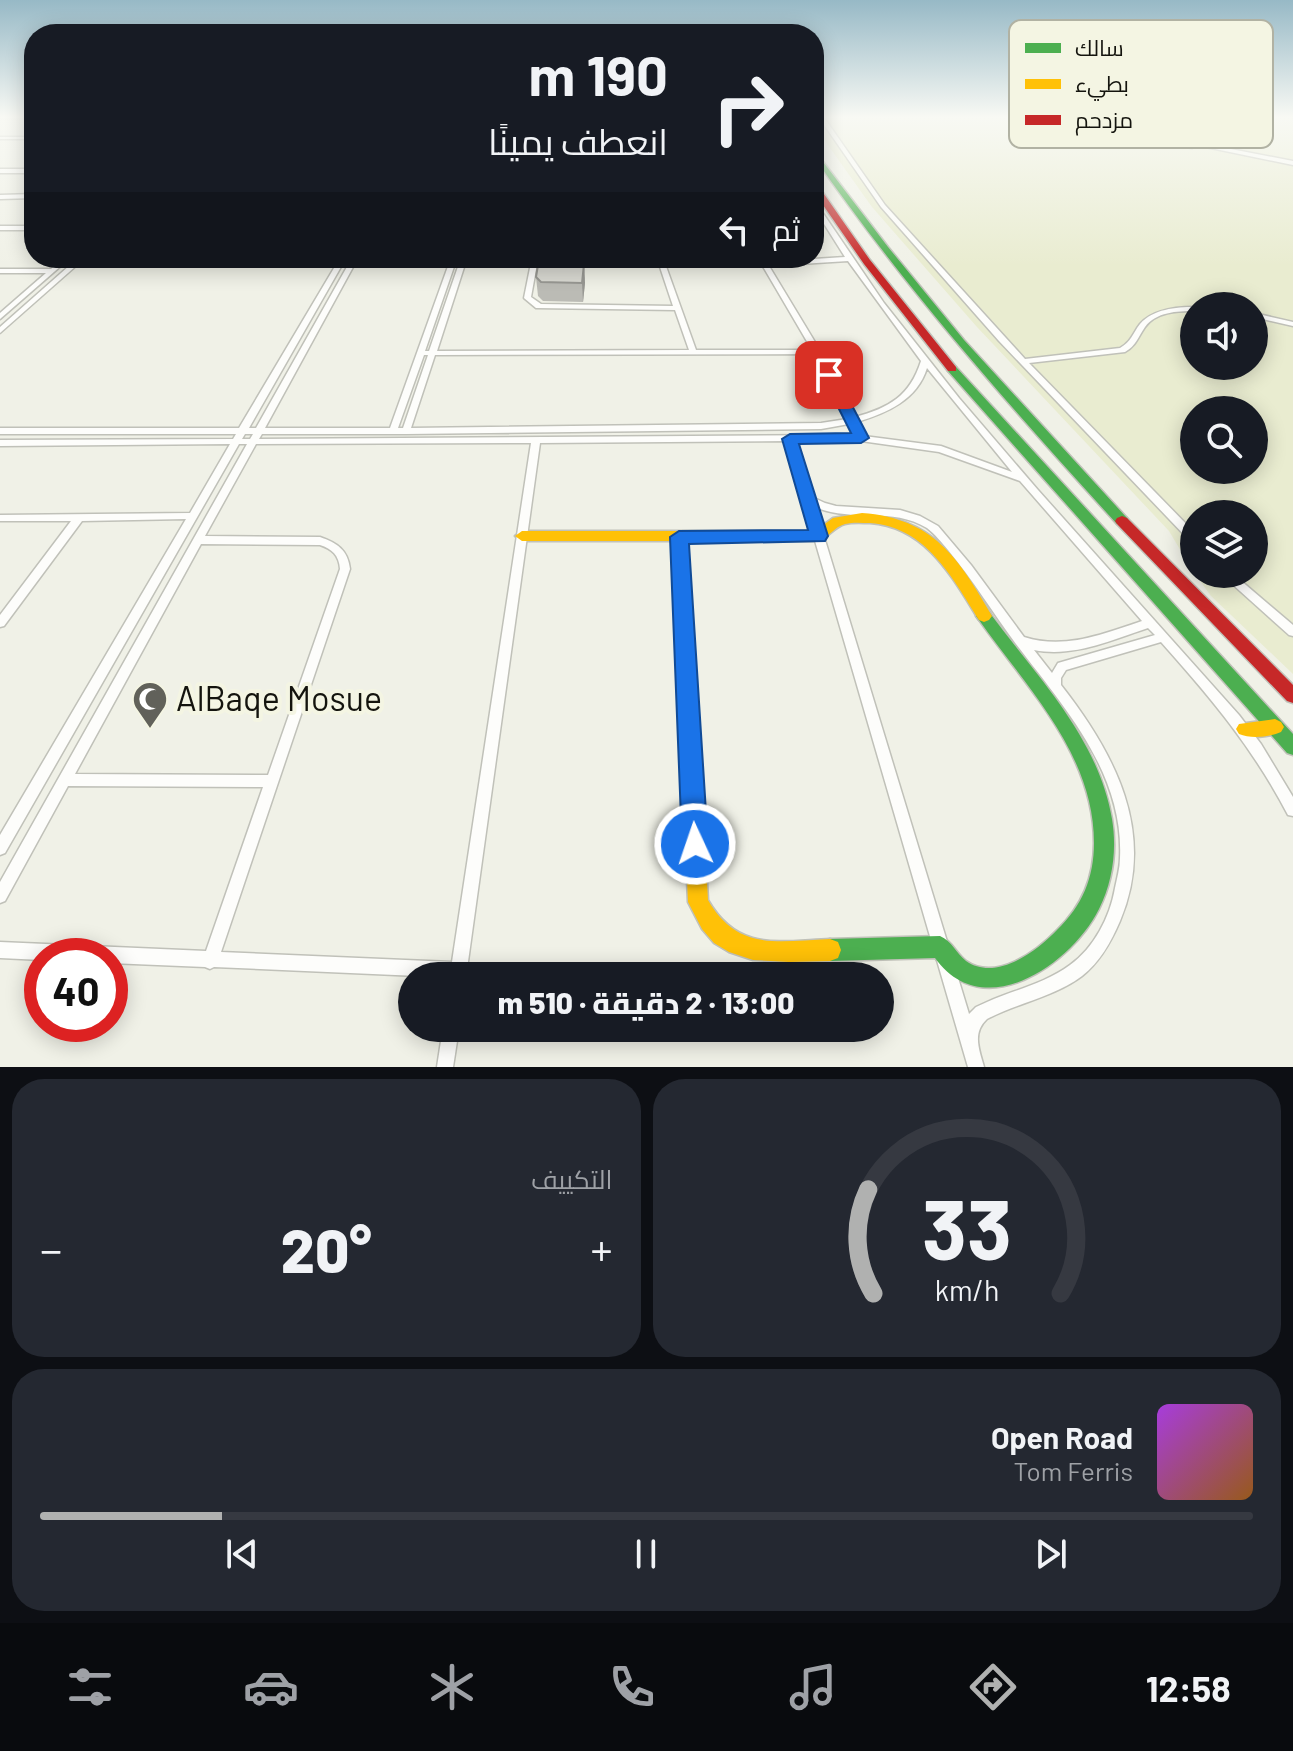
<!DOCTYPE html>
<html lang="ar">
<meta charset="utf-8">
<style>
body{margin:0;font-family:Barlow,Cairo,sans-serif;background:#242831;color:#f1f3f6;direction:rtl;height:100vh;display:flex;flex-direction:column;font-size:30px;white-space:nowrap}
*{box-sizing:border-box;margin:0}
p{font-size:26px;color:#9ea1a6}
.icon{flex:none;width:44px;height:44px;fill:none;stroke:currentColor;stroke-width:2;stroke-linecap:round;stroke-linejoin:round}
.map{position:relative;height:1067px;overflow:hidden;direction:ltr}
.side{display:flex;flex-direction:column;gap:12px;padding:12px;background:#0d0f14;flex:1}
.side>*{flex:none}
.banner{position:absolute;left:24px;top:24px;width:800px;height:244px;border-radius:32px;box-shadow:0 4px 20px #0003;direction:rtl;background:#171b24;color:#f1f3f6;overflow:hidden}
.fabs{position:absolute;left:1180px;top:292px;display:grid;gap:16px}
.fabs a{display:grid;place-items:center;width:88px;height:88px;border-radius:50%;background:#171b24;box-shadow:0 4px 20px #0003;font-size:40px}
.speed{position:absolute;left:24px;top:938px;display:flex;gap:16px;font-size:40px;font-weight:700;text-align:center}
.speed>*{display:grid;place-content:center;width:104px;height:104px;border-radius:50%;background:#171b24;box-shadow:0 4px 20px #0003;line-height:1}
.speed .limit{border:12px solid #d22;background:#fff;color:#111}
.pin{position:absolute;display:grid;place-items:center;width:68px;height:68px;color:#fff;margin:-34px;border-radius:16px;box-shadow:0 4px 12px #0006}
.me{position:absolute;width:88px;margin:-44px;rotate:357deg;stroke-linejoin:round;filter:drop-shadow(0 0 6px #0008)}
.turn{display:flex;align-items:center;gap:28px;height:168px;padding:0 24px;font-size:36px}
.turn .icon{width:104px;height:104px;stroke-width:2.5}
.turn b{display:block;font-size:56px;line-height:68px}
.then{display:flex;align-items:center;height:76px;padding:0 24px;background:#0003;gap:16px;font-size:30px}
.big{font-size:60px;font-weight:800;line-height:1.1}
.side .widget{flex:1;display:flex;flex-direction:column;justify-content:center;gap:12px;min-width:0;padding:0 28px;border-radius:32px;background:#242831}
.side .dial{align-items:center;gap:0}
.dial svg{height:208px;overflow:visible;fill:none;stroke:#363941;stroke-width:7;stroke-linecap:round;text-anchor:middle}
.dial text{fill:#f1f3f6;stroke:none}
.song{display:flex;align-items:center;gap:24px}
.cover{width:96px;height:96px;border-radius:12px;background:linear-gradient(135deg,hsl(280 70% 55%),hsl(30 70% 35%))}
.played{height:8px;border-radius:4px;background:linear-gradient(90deg,#b0b1b0 15%,#363941 15%)}
.keys{display:flex;justify-content:space-around;direction:ltr}
.heat{display:flex;justify-content:space-between;align-items:center;font-size:44px;direction:ltr}
.side .tiles{flex:1;display:grid;gap:12px;grid-template-columns:1fr 1fr}
.widget:last-child{grid-column:span 2}
.trip{position:absolute;left:398px;top:962px;width:496px;height:80px;border-radius:40px;background:#171b24;box-shadow:0 4px 20px #0003;font-weight:800;line-height:80px;text-align:center;direction:rtl}
.dock{display:flex;height:128px;justify-content:space-around;align-items:center;background:#090b0e;color:#9ea1a6}
.dock .icon{width:56px;height:56px}
.dock .current{color:#b0b1b0}
.dock b{font-size:36px;color:#f1f3f6}
.map>svg:first-child{display:block}
.green{fill:#e9ecd0;fill-rule:evenodd}
.lines{fill:none;stroke-linecap:round;stroke-linejoin:round}
.street-casing{stroke:#c0c1b9;stroke-width:3}
.fast-casing{stroke:#c0c1b9;stroke-width:3}
.slow-casing{stroke:#c0c1b9;stroke-width:3}
.jam-casing{stroke:#c0c1b9;stroke-width:3}
.street{fill:#fdfdfb;fill-rule:evenodd}
.fast{fill:#4caf50;fill-rule:evenodd}
.slow{fill:#ffc107;fill-rule:evenodd}
.jam{fill:#c62828;fill-rule:evenodd}
.wall{fill:#bbbbb5}
.shaded-wall{fill:#989893}
.building{fill:#d9d9d2;stroke:#989893;stroke-width:2}
.route{fill:#1a73e8;stroke:#114b97;stroke-width:2}
.labels{text-anchor:middle;stroke-width:8;stroke-linejoin:round;paint-order:stroke}
.near-poi-label{font-size:34px;fill:#14140e;stroke:#f4f5e3;text-anchor:start}
.key{fill:#f4f5e3;stroke:#b1b2a3;stroke-width:2}
.key-label{font-size:22px;fill:#14140e}
</style>
<div class="map">
<svg width="1293" height="1067" viewBox="0 0 1293 1067">
<rect width="100%" height="100%" fill="#f0f1e7"/>
<!-- green -->
<path class="green" d="M814,116H1293V674L1211,596L1195,574H1254V514H1194V573L1169,531L977,327L872,207L825,141L814,122ZM1194,306H1254V366H1194ZM1194,410H1254V470H1194Z"/>
<g class="lines">
<!-- street casing -->
<g class="street-casing">
<path id="street" d="M0,116H34V118H0Z
M818,116H823L885,205L1025,359L1120,348C1131,342 1133,333 1140,324C1153,309 1176,307 1194,307V311C1177,311 1156,312 1145,327C1138,337 1136,346 1125,352L1029,363L1194,532V542L1190,541L999,341L881,207Z
M1147,116H1153L1200,143L1293,161V165L1196,145L1155,121L1136,138L1195,146L1192,148L1130,140V138L1152,120Z
M0,137H34V139H0Z
M0,169H34V173H0Z
M34,194V198L0,199V195Z
M814,202L816,203L884,303L959,398L1038,490L1239,715L1261,744L1293,797V816L1288,815C1253,748 1211,698 1161,642L1066,670L1061,678V685C1115,754 1157,833 1120,921C1111,942 1100,962 1082,976C1054,997 1017,1003 987,1019C972,1033 979,1049 984,1067H968L786,441L540,443L466,976H418L214,967L210,969L205,967L110,963V956H42V960L0,958V942L206,951L263,787L68,786L5,901L0,903V882L247,444H239L5,853L0,855V835L186,519L82,521L4,626L0,627V615L71,521H0V515L190,513L230,444L0,446V440L233,439L236,434H0V428H239L340,258H346L249,428H256L352,258H358L265,428H390L451,258H457L425,351H429L461,258H467L437,351L689,350L675,310L536,308L524,298L532,258H538L531,297L541,304L673,306L657,258H663L696,350H812L758,258H764L767,262L845,257L814,208ZM848,261L921,361C910,396 889,408 855,417L821,352L769,266ZM814,354L847,419L821,423L411,428L435,355ZM424,355H428L403,428H398ZM927,368L1012,472L941,446L864,436L857,422C887,413 917,400 927,368ZM849,424L855,435L259,439L262,434H406L821,429ZM245,434H253L250,439H242ZM795,441H861L939,452L1020,481L1142,621C1103,634 1065,650 1024,637L971,565L938,526L920,516L900,510L836,506L825,503L812,497ZM531,443L452,962L221,952L350,569C348,550 337,543 320,537L205,536L256,444ZM815,507C851,523 891,506 927,528C935,534 942,543 948,550C973,580 993,613 1016,644C1064,707 1124,773 1120,858C1120,868 1117,878 1115,888C1110,917 1094,948 1070,965C1046,983 1014,990 987,1002L976,1007L969,1014ZM201,544L320,545C332,549 339,555 340,569L268,775L75,774ZM1148,628L1155,635L1058,663L1052,673L1034,650C1073,658 1111,640 1148,628Z
M0,226H34V230H0Z
M63,258H70L0,319V313L46,273H0V269H51Z
M78,258H85L0,333V327Z
M1254,313L1293,322V326L1254,317Z
M1221,574H1233L1293,625V636L1289,635Z
M443,1028H459L453,1067H437Z"/>
</g>
<!-- fast casing -->
<g class="fast-casing">
<path id="fast" d="M814,150L888,247L964,340L1127,518L1129,521L1127,524H1117C1010,407 905,288 814,157Z
M952,366L956,367L1293,734V755L1287,753L948,371V367Z
M679,532L686,537L698,722L695,727L689,730L683,727L680,722L672,537Z
M984,610L989,612C1037,677 1098,737 1112,819C1117,849 1113,881 1099,909C1071,965 983,1025 935,958L830,961L822,958L819,950L822,942L830,939L940,936C952,941 956,953 966,961C996,982 1037,951 1057,930C1082,906 1094,878 1094,843C1094,754 1027,688 979,620L976,616L979,612Z"/>
</g>
<!-- slow casing -->
<g class="slow-casing">
<path id="slow" d="M862,513C933,518 959,558 992,616L989,620L984,622L979,620C952,577 926,527 870,523C862,523 853,522 845,524C834,527 829,537 819,541H522L515,536L522,531H815L833,518Z
M689,714L695,717L698,722L708,900C738,952 778,941 830,939L838,942L841,950L838,958L830,961L789,962L753,960L729,952L714,943L702,929L688,902L680,722L683,717Z
M1275,719L1281,722L1284,727L1281,732C1269,737 1251,739 1239,734L1236,729L1239,724Z"/>
</g>
<!-- jam casing -->
<g class="jam-casing">
<path id="jam" d="M814,184H817L870,260L956,367V371H948L864,264L814,192Z
M1122,516L1127,518L1293,685V703L1287,701L1117,524L1115,521L1117,518Z"/>
</g>
<!-- street -->
<use href="#street" class="street"/>
<!-- fast -->
<use href="#fast" class="fast"/>
<!-- slow -->
<use href="#slow" class="slow"/>
<!-- jam -->
<use href="#jam" class="jam"/>
</g>
<!-- wall -->
<path class="wall" d="M584,264L585,283L583,302L543,301L538,296L536,277Z"/>
<!-- shaded-wall -->
<path class="shaded-wall" d="M584,264L585,283L583,302L582,283Z"/>
<!-- building -->
<path class="building" d="M584,264L582,283L541,282L536,277L538,265Z"/>
<!-- sky -->
<linearGradient id="sky" x2="0" y2="1"><stop stop-color="#97b9c6"/><stop offset="0.44" stop-color="#f8f9f4"/><stop offset="1" stop-color="#f8f9f4" stop-opacity="0"/></linearGradient>
<rect width="1293" height="266" fill="url(#sky)"/>
<!-- route -->
<path class="route" d="M829,370L836,375L869,438L861,443L799,444L828,536L825,541L689,544L708,844L704,853L695,857L686,853L682,844L670,537L679,531L808,530L782,439L790,434L851,433L822,375Z"/>
<!-- icons -->
<defs>
<g id="mosque-pin" transform="scale(1.8)"><path d="M0 17L-7.5 6A9.5 9.5 0 1 1 7.5 6Z" fill="#61615a" stroke="#f4f5e3"/><path d="M3.5-4.9A6 6 0 1 0 3.5 4.9A5 5 0 1 1 3.5-4.9Z" fill="#fff"/></g>
</defs>
<g fill-rule="evenodd">
<use href="#mosque-pin" x="150" y="699"/>
</g>
<g class="labels">
<!-- near-poi labels -->
<g class="near-poi-label">
<text x="176" y="711">AlBaqe Mosue</text>
</g>
</g>
<!-- legend -->
<rect x="1009" y="20" width="264" height="128" rx="12" class="key"/>
<rect x="1025" y="43" width="36" height="10" fill="#4caf50"/>
<rect x="1025" y="79" width="36" height="10" fill="#ffc107"/>
<rect x="1025" y="115" width="36" height="10" fill="#c62828"/>
<g class="key-label">
<text x="1075" y="56">سالك</text>
<text x="1075" y="92">بطيء</text>
<text x="1075" y="128">مزدحم</text>
</g>
</svg>
<div class="fabs">
<a><svg class="icon" aria-label="sound" viewBox="0 0 24 24"><path d="M4 9h4l5-4v14l-5-4H4zM17 9q2 3 0 6"/></svg></a>
<a><svg class="icon" aria-label="search" viewBox="0 0 24 24"><circle cx="10" cy="10" r="6"/><path d="M15 15l6 6"/></svg></a>
<a><svg class="icon" aria-label="layers" viewBox="0 0 24 24"><path d="M12 4l9 5-9 5-9-5zM3 14l9 5 9-5"/></svg></a>
</div>
<div class="speed"><div class="limit">40</div></div>
<div class="pin" style="left:829px;top:375px;background:#d93025"><svg class="icon" aria-label="arrive" viewBox="0 0 24 24"><path d="M6 21V4h12l-3 4 3 4H6"/></svg></div>
<svg class="me" style="left:695px;top:844px" viewBox="-20 -20 40 40"><circle r="17" fill="#1a73e8" stroke="#fff" stroke-width="3"/><path d="M0-11L8 9 0 5-8 9z" fill="#fff"/></svg>
<div class="trip">13:00 · 2 دقيقة · 510 m</div>
<div class="banner">
<div class="turn"><svg class="icon" aria-label="right" viewBox="0 0 24 24"><path d="M7 20v-9h11M14 6l5 5-5 5"/></svg><div><b>190 m</b>انعطف يمينًا</div></div>
<div class="then">ثم<svg class="icon" aria-label="left" viewBox="0 0 24 24"><path d="M17 20v-9H6M10 6l-5 5 5 5"/></svg></div>
</div>
</div>
<section class="side">
<div class="tiles">
<div class="widget dial"><svg viewBox="0 0 100 80">
<path d="M14 69A42 42 0 1 1 86 69"/>
<path d="M14 69A42 42 0 0 1 12 29" stroke="#b0b1b0"/>
<text x="50" y="56" font-size="32" font-weight="700">33</text>
<text x="50" y="72" font-size="11">km/h</text>
</svg></div>
<div class="widget"><p>التكييف</p>
<div class="heat"><a>−</a><b class="big">20°</b><a>+</a></div>
</div>
<div class="widget">
<div class="song"><i class="cover"></i><div><b>Open Road</b><p>Tom Ferris</p></div></div>
<div class="played"></div>
<div class="keys"><svg class="icon" aria-label="previous" viewBox="0 0 24 24"><path d="M18 5L8 12l10 7zM5 5v14"/></svg><svg class="icon" aria-label="pause" viewBox="0 0 24 24"><path d="M8 5v14M16 5v14"/></svg><svg class="icon" aria-label="next" viewBox="0 0 24 24"><path d="M6 5l10 7-10 7zM19 5v14"/></svg></div>
</div>
</div>
</section>
<nav class="dock">
<b>12:58</b>
<svg class="icon current" aria-label="directions" viewBox="0 0 24 24"><path d="M12 3l9 9-9 9-9-9zM9 14v-3h6M13 9l2 2-2 2"/></svg>
<svg class="icon" aria-label="music" viewBox="0 0 24 24"><path d="M9 18V5l10-2v13"/><circle cx="6" cy="18" r="3"/><circle cx="16" cy="16" r="3"/></svg>
<svg class="icon" aria-label="phone" viewBox="0 0 24 24"><path d="M5 4h4l2 5-3 2q2 4 5 5l2-3 5 2v4C11 20 4 13 5 4z"/></svg>
<svg class="icon" aria-label="climate" viewBox="0 0 24 24"><path d="M12 3v18M4 7l16 10M4 17L20 7"/></svg>
<svg class="icon" aria-label="car" viewBox="0 0 24 24"><path d="M5 17H2v-5l4-1 3-4h7l3 4 3 1v5h-3M9 17h6M6 11h13"/><circle cx="7" cy="17" r="2"/><circle cx="17" cy="17" r="2"/></svg>
<svg class="icon" aria-label="filters" viewBox="0 0 24 24"><path d="M4 7h16M4 17h16"/><circle cx="9" cy="7" r="2"/><circle cx="15" cy="17" r="2"/></svg>
</nav>
